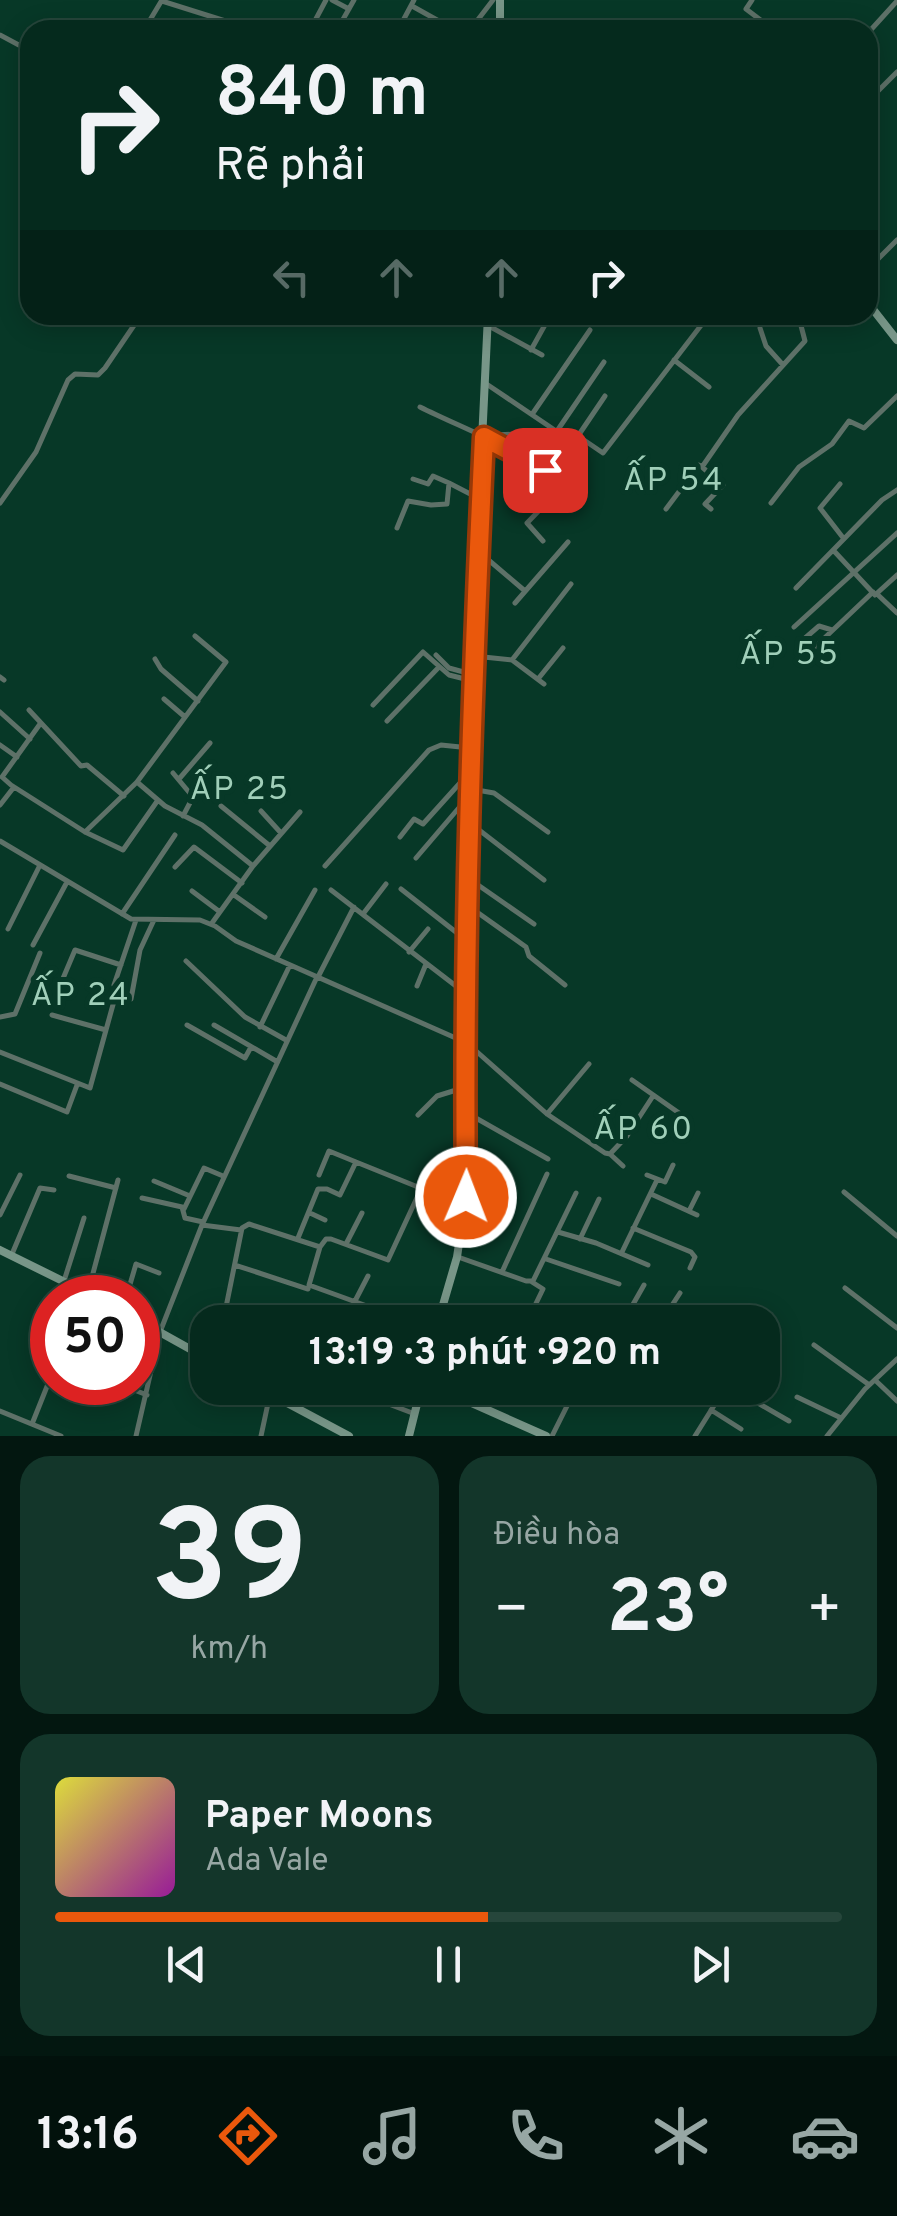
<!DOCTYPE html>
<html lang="vi">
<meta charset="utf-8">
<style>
body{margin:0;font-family:Overpass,sans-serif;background:#13362a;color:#f1f3f6;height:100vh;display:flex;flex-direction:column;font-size:38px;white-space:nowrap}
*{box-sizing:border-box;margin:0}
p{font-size:32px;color:#97a7a4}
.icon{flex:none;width:55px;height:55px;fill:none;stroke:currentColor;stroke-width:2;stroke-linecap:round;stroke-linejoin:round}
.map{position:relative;height:1436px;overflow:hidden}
.drawer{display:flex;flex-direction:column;gap:20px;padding:20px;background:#031710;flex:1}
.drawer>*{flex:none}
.banner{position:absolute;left:20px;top:20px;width:858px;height:305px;border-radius:30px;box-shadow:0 5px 25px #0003,0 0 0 2px #26463b;background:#052a1d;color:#f1f3f6;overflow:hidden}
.speed{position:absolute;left:30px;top:1275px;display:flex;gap:20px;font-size:50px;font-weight:700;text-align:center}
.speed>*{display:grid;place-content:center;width:130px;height:130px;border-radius:50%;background:#052a1d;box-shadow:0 5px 25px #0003,0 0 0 2px #26463b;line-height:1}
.speed .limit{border:15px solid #d22;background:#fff;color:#111}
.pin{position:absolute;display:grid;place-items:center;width:85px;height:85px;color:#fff;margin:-42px;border-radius:20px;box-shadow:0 5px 15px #0006}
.me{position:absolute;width:110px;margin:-55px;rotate:1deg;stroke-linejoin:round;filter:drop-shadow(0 0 8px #0008)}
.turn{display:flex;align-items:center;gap:35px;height:210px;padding:0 30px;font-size:45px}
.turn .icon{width:130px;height:130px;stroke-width:2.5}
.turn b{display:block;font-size:70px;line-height:85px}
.lanes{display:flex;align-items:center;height:95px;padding:0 30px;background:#0003;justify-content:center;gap:50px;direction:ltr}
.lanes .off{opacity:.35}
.big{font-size:75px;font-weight:700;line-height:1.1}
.drawer .tile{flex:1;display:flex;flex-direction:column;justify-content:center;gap:15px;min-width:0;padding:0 35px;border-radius:30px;background:#13362a}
.drawer .dial{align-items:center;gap:0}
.dial b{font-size:130px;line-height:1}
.song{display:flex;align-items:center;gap:30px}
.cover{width:120px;height:120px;border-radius:15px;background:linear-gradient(135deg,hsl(60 70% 55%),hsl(300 70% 35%))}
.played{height:10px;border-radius:5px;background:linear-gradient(90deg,#ea580c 55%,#26463b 55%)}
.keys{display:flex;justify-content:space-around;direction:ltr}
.heat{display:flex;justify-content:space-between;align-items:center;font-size:55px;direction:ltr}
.drawer .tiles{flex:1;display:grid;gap:20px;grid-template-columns:1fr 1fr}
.tile:last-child{grid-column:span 2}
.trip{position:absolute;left:190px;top:1305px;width:590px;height:100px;border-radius:30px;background:#052a1d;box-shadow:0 5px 25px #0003,0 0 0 2px #26463b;font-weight:700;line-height:100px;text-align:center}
.menu{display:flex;height:160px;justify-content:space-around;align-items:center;background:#02110c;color:#97a7a4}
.menu .icon{width:70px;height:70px}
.menu .active{color:#ea580c}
.menu b{font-size:45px;color:#f1f3f6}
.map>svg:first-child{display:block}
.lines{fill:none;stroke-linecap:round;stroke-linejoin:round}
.street{stroke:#5e7168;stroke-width:5}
.secondary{stroke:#789688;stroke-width:8}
.route-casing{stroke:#983908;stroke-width:25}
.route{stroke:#ea580c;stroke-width:18}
.labels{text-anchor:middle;stroke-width:10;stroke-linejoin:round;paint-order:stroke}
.neighbourhood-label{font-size:32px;letter-spacing:2.5px;fill:#a0cfb9;stroke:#073827}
</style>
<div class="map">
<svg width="897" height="1436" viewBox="0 0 897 1436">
<rect width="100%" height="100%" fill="#073827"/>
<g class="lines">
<!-- street -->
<path class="street" d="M332,0L349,9
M752,0L746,9L774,30
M162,1L254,30
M412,6L455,30
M144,30L162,0
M310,30L326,0
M337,30L354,0
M398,30L414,0
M470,30L493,0
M868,33L897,1
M0,35L30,51
M868,101L897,72
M868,269L897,240
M790,315L799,318
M487,325L542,355
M760,328L766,346L783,365
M531,350L546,323
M674,360L709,387
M485,383L562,435L570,438L578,436L603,453L709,315
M420,407C466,430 519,448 558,482V491L527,523L543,541
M533,413L590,330
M557,431L604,362
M578,436L605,396
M490,441L495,435L516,434
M702,467L723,485L705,504L711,509
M413,479L428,484L433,476L449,483
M840,484L820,508L844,539
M0,503L36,452L68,380L75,374L98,375L105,368L141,315
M771,503L799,467L832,444L849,421L864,428L897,396
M666,509L699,465L702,467L738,415L805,341L799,318
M397,528L408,501L431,505L447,504L449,483L478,498
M478,551L525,591
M834,551L875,595L897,575
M796,588L882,500L897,490
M877,594L897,613
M515,603L568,542
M794,627L897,533
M804,639L819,626L832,630
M815,647L873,592
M436,655L449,668L471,674
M474,656L512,660L544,684
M155,659L161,669L198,701
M512,660L571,584
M0,677L4,680
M538,679L563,648
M164,699L185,717
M373,705L423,652L449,675L473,681
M29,710L81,766L87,765L124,796
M0,712L30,739
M387,721L439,667
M40,724L2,777L11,785L85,832L123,850L158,800
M0,745L17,757
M173,773L193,797L183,816
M179,779L210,743
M137,782L165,806L202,825L253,866
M471,789L494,793L548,832
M0,805L14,787
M221,806L270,846
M261,811L281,833
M470,823L544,880
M85,832L137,782L226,662L195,636
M400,837L414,819L423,824L469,773
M0,841L131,919L200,920L215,926L236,941L467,1043L547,1114L605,1153L610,1154L627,1136L653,1096
M416,858L469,796
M325,866L429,750L441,745L470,748
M175,867L194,847L242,883
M468,878L534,924
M401,889L466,940
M331,890L465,993
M192,891L220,912
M234,895L265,917
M467,905L526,947L529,956L565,985
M122,914L175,835
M363,914L386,884
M212,923L253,866L300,812
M8,929L40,865
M33,945L67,882
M409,952L428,929
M276,959L315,890
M186,961L245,1017L286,1040
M318,977L354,907
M114,985L136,920
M417,986L426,964
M131,999L140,950L154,920
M53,1002L75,950L121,965
M52,1015L106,1030
M0,1017L15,1014L40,953
M187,1025L245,1058L251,1047
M214,1025L276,1061
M260,1027L290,965
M0,1052L90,1088L114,1001
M632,1080L679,1113
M0,1084L67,1112L77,1085
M467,1113L548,1159
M547,1114L589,1064
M418,1115L437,1096L466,1087
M610,1154L623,1166
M319,1175L329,1151L356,1162
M647,1175L665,1182L673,1165
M69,1176L116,1188
M154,1181L190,1196
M844,1192L897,1236
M651,1194L697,1215
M142,1198L182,1207L185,1218L203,1222
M184,1209L204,1168L223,1176
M689,1211L698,1193
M310,1213L325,1220
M0,1215L20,1175
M202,1225L241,1230
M633,1228L691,1252L695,1257L690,1268
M558,1232L596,1243L648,1265
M298,1238L318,1189H327L340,1195L356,1162L465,1206
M580,1239L599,1199
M346,1244L362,1213
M320,1247L309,1285L411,1322
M622,1252L657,1180
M12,1254L40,1188L54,1190
M458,1257L526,1281H533L576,1193
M546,1259L619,1284
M235,1265L308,1289
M502,1272L547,1174
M64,1281L84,1218
M845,1288L897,1328
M88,1292L118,1180
M126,1298L136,1264L159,1273
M355,1301L368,1276
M303,1311L335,1322
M223,1322L242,1228L249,1224L320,1247L326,1239H331L388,1260L421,1189
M471,1322L474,1315L490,1322
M527,1322L543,1289L532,1282
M623,1322L644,1285
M661,1322L680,1293
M713,1322L720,1308
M814,1345L868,1384
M875,1380L897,1401
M76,1382L97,1392L105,1382
M114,1382L147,1395
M732,1388L789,1421
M797,1397L839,1417
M386,1403L415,1414
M711,1410L741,1429
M0,1411L61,1436
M32,1424L52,1374
M136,1436L160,1332L202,1225L317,977
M261,1436L270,1394
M552,1436L576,1388
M695,1436L725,1388
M827,1436L865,1389L897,1359"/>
<!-- secondary -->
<path class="secondary" d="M500,30V0
M868,303L897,340
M0,1250L97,1298
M138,1320L208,1359
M438,1322L457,1257L466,1197L467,905L475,588L488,315
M259,1388L349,1436
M438,1388L546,1436
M409,1436L421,1388"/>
</g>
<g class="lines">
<!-- route casing -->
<g class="route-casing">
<path id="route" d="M466,1197C463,944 472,690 484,437L545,470"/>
</g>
<!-- route -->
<use href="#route" class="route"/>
</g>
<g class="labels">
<!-- neighbourhood labels -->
<g class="neighbourhood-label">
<text x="674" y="490">ẤP 54</text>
<text x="790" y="664">ẤP 55</text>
<text x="240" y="799">ẤP 25</text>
<text x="81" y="1005">ẤP 24</text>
<text x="644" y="1139">ẤP 60</text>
</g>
</g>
</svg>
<div class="speed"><div class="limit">50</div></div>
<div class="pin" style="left:545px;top:470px;background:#d93025"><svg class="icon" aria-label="arrive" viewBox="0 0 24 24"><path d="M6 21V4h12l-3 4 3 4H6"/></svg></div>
<svg class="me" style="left:466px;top:1197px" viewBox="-20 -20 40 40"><circle r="17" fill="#ea580c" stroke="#fff" stroke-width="3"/><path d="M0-11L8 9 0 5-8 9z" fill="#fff"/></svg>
<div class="trip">13:19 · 3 phút · 920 m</div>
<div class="banner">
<div class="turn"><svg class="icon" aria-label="right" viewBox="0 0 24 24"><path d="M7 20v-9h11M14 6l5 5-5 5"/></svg><div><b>840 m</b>Rẽ phải</div></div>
<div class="lanes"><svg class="icon off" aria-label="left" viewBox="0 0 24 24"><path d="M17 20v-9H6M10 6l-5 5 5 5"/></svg><svg class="icon off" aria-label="ahead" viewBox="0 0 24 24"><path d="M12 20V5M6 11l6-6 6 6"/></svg><svg class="icon off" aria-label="ahead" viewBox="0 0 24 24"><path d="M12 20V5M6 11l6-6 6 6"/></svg><svg class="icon" aria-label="right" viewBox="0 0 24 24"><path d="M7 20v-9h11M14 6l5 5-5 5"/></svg></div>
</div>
</div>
<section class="drawer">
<div class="tiles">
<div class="tile dial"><b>39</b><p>km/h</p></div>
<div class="tile"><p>Điều hòa</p>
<div class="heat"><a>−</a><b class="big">23°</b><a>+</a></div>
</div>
<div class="tile">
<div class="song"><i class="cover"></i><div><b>Paper Moons</b><p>Ada Vale</p></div></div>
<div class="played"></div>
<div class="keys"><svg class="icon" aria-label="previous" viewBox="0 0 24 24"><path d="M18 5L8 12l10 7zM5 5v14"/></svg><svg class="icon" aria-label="pause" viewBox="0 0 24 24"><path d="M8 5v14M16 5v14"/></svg><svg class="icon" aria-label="next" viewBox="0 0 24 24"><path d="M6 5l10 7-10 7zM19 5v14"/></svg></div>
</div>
</div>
</section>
<nav class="menu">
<b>13:16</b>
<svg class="icon active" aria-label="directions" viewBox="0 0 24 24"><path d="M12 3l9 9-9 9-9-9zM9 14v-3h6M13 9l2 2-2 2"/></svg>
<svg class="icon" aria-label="music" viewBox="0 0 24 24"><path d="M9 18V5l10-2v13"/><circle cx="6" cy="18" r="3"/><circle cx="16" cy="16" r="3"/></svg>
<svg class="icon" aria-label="phone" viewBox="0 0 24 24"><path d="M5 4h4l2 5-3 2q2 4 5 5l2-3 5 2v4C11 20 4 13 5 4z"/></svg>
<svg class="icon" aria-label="climate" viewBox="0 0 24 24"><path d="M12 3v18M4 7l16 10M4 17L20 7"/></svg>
<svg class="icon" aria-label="car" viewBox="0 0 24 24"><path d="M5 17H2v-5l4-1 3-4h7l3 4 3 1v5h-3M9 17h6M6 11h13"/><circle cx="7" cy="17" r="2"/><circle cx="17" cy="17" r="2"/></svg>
</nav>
